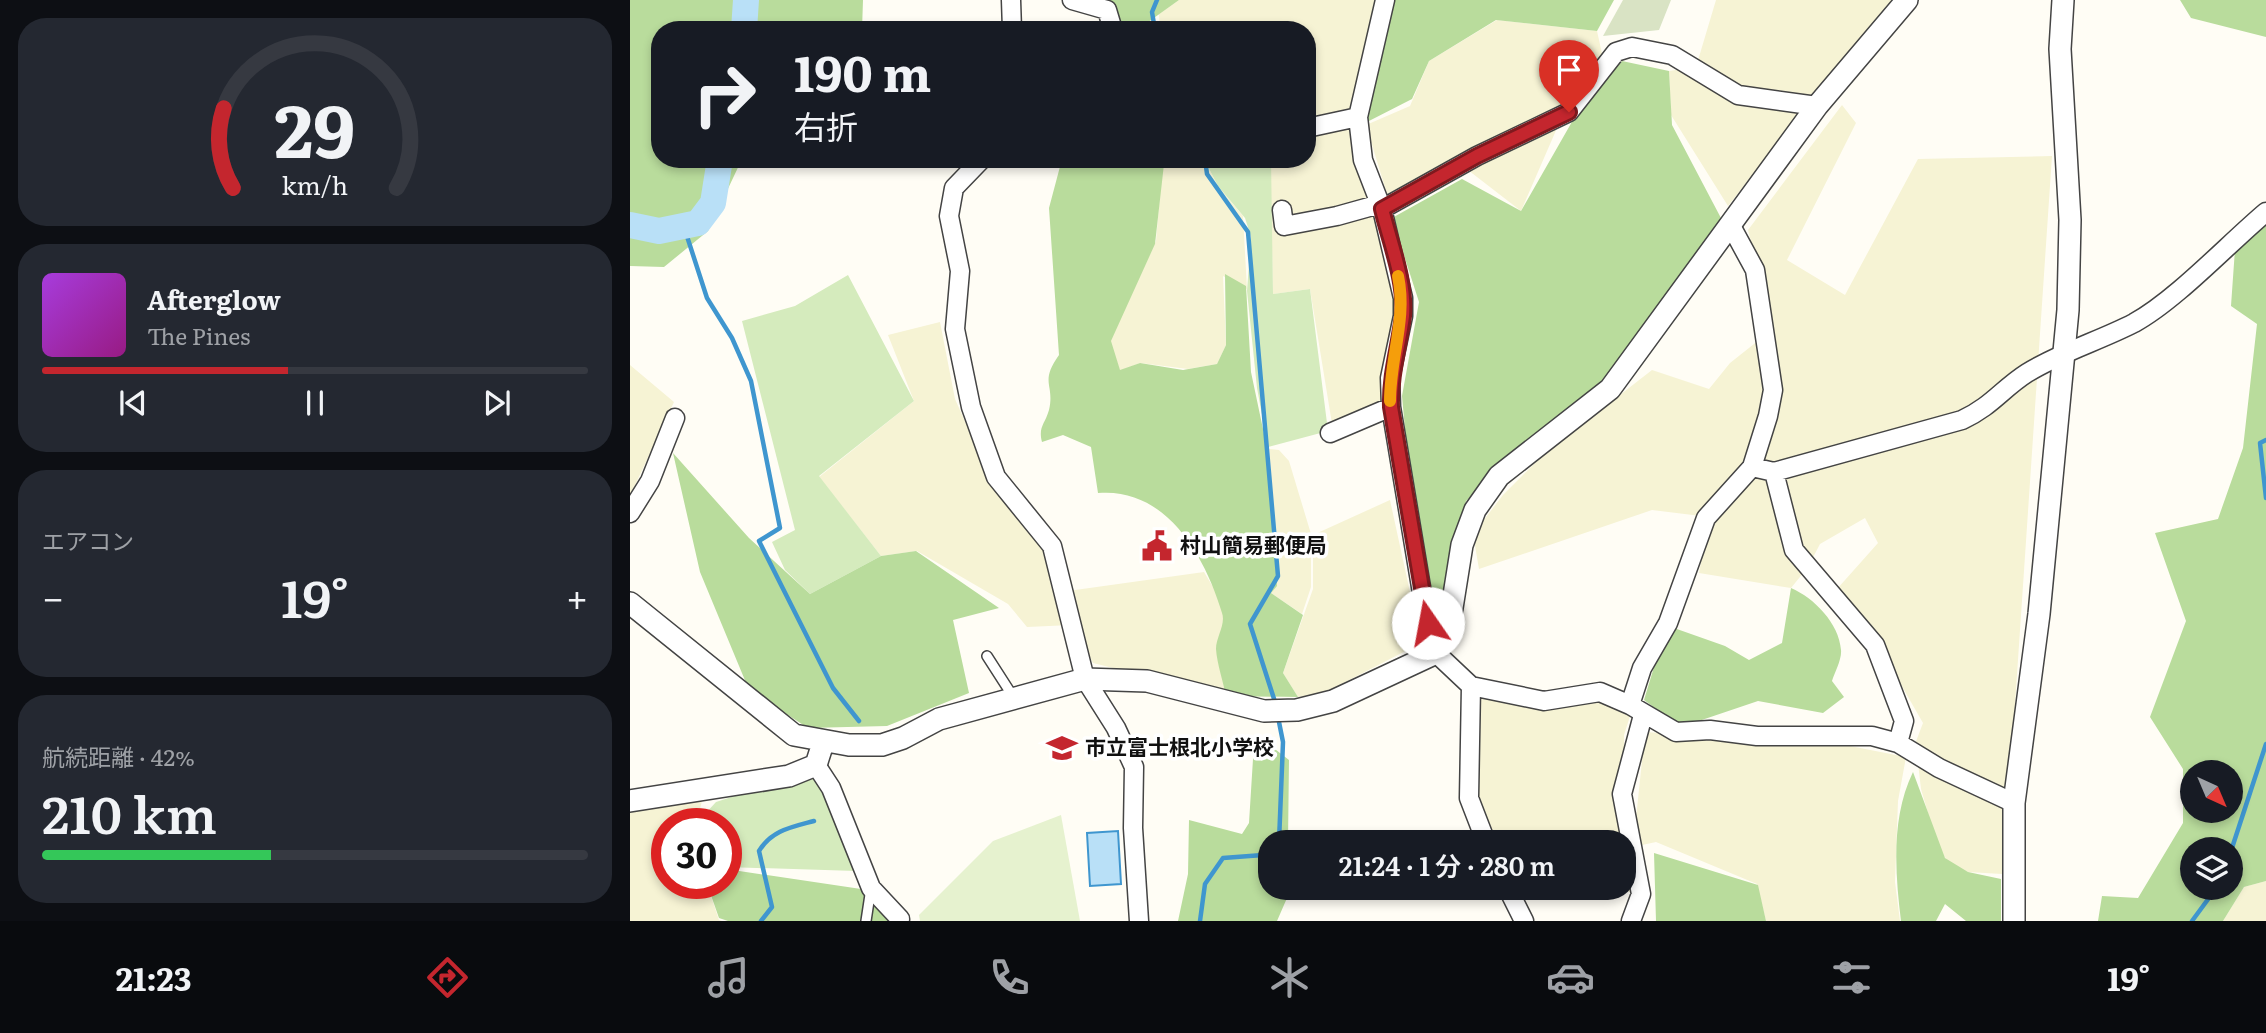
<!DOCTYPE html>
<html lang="ja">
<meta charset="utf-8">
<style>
body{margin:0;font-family:Literata,"Noto Sans JP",serif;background:#242831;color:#f1f3f6;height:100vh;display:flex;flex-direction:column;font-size:26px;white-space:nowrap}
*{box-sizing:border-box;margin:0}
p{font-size:23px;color:#9ea1a6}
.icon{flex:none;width:38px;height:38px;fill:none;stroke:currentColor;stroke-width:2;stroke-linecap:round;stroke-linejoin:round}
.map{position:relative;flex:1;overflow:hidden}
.side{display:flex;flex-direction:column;gap:18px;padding:18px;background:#0d0f14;width:630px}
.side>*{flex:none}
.banner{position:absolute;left:21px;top:21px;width:665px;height:147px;border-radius:28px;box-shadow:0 4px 10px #0003;background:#171b24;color:#f1f3f6;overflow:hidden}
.needle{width:46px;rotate:136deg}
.fabs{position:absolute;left:1550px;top:760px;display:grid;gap:14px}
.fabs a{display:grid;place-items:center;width:63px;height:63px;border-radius:50%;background:#171b24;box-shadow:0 4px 10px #0003;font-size:35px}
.speed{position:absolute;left:21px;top:808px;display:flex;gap:14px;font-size:35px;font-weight:700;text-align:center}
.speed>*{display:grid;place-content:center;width:91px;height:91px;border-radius:50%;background:#171b24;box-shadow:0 4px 10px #0003;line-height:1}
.speed .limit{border:10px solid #d22;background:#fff;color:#111}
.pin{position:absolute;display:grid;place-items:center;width:60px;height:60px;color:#fff;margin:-72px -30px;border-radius:50% 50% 50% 0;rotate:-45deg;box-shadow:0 0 7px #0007}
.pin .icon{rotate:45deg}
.me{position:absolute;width:77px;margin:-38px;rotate:348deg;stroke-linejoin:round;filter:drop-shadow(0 0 5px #0008)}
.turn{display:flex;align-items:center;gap:24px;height:147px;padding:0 28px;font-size:32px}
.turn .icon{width:91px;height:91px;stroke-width:2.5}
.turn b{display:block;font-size:49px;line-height:60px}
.big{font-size:52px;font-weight:600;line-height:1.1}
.side .card{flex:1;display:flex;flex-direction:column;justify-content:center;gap:10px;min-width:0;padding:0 24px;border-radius:28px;background:#242831}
.side .dial{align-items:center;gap:0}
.dial svg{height:182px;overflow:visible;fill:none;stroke:#363941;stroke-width:7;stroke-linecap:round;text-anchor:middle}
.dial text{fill:#f1f3f6;stroke:none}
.song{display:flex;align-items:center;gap:21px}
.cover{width:84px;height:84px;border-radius:10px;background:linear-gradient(135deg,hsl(280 70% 55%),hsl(310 70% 35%))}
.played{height:7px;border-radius:4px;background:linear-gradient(90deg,#c4262e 45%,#363941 45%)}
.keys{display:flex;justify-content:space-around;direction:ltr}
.heat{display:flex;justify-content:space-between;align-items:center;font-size:38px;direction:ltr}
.charge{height:10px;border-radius:5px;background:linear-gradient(90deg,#34c759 42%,#363941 0)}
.trip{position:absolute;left:628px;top:830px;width:378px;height:70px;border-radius:28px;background:#171b24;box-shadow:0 4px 10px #0003;font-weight:600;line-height:70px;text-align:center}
.menu{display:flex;height:112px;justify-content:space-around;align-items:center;background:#090b0e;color:#9ea1a6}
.menu .icon{width:49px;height:49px}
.menu .active{color:#c4262e}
.menu b{font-size:32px;color:#f1f3f6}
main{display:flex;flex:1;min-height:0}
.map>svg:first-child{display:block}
.farmland{fill:#f6f3d4}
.green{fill:#d5ebbd}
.forest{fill:#b9dc9c;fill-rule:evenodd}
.cemetery{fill:#d9e3c4}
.pitch{fill:#e6f2cf}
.water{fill:#b9e0f7;stroke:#3f96cf;stroke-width:2}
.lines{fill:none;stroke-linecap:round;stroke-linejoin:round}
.stream{stroke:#3f96cf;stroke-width:4.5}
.river{stroke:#b9e0f7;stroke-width:26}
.service-casing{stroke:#444;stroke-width:12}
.minor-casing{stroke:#444;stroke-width:21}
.tertiary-casing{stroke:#444;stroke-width:24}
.service{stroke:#fff;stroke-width:9}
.minor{stroke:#fff;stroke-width:18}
.tertiary{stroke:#fff;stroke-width:21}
.route-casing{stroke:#7f191e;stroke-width:18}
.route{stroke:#c4262e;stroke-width:12}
.slow{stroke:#f59e0b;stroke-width:12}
.labels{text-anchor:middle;stroke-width:7;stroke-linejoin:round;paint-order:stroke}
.poi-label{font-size:21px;font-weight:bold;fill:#111;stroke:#fff;text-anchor:start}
</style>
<main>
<section class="side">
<div class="card dial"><svg viewBox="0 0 100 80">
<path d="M14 69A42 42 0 1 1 86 69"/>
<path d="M14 69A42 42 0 0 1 10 34" stroke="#c4262e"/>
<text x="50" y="56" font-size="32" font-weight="700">29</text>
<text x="50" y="72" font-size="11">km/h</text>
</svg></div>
<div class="card">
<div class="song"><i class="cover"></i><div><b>Afterglow</b><p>The Pines</p></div></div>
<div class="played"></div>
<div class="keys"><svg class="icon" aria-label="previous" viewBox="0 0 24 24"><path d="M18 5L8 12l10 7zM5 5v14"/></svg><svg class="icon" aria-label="pause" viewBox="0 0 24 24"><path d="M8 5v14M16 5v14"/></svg><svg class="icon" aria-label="next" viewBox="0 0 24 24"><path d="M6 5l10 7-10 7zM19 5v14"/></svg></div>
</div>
<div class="card"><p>エアコン</p>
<div class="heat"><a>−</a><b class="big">19°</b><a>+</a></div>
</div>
<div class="card"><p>航続距離 · 42%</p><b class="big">210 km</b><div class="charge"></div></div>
</section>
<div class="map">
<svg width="1636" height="921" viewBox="0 0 1636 921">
<rect width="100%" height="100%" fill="#fffdf5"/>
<!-- farmland -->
<path class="farmland" d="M549,0H747L718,125L744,210L766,314L750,401L703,430L680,289L643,294L640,159H677V30H530L529,14Z
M1086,0H1267L1192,86L1098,206L1041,115L1039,71L1066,67Z
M867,20L967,31L973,58L934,112L891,211L825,160L757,194L736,125L780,106L799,61Z
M1212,105L1226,123L1157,260L1215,295L1288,159L1422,156L1379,793L1285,744L1293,723L1242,634L1207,589L1248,543L1235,518L1190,544L1178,567L1161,588L1069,573L1079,517L1022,510L849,569L843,534L873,495L914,454L1022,370L1079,389L1100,363L1129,340L1142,322L1118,230Z
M533,159H574L588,186L613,216L617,289L593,276L596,345L587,364L558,369L510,363L490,371L480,341L526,241Z
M310,322L325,399L366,491L416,546L438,591L574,572L600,615L596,696L463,663L441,625L397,627L378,604L287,551L251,556L189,477L284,401L258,335Z
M0,365L44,402L0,496Z
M639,449L649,450L659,461L681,534V587L672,614L641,593L647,571Z
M760,500L791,643L694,693L668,697L653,673L683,589V535Z
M969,689L1001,713L994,735L996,834L1010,897L989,887H994V842H865L846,798L841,691L910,707Z
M1015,732L1220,746L1276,757L1268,801L1265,882L1270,921H1136L1127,884L1026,842L1003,847Z
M1288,763L1379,811L1372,874L1338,872L1323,866L1309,851L1291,789Z
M72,801L66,824H37V884H77L89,920L92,921H0V807Z
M1636,881V921H1593L1614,887Z"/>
<!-- green -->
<path class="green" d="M574,159H641L643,294L680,289L698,431L638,447L627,388L617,291L621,237L615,218L588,186Z
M218,275L284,401L189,476L251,556L180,594L155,570L142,542L165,530L112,321L165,306Z
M183,779L197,791L226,871L96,867V824H66L86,802L117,792Z"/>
<!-- forest -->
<path class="forest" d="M0,0H233L232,30H30V159H112L78,231L34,267L0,266Z
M471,0H549L507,30H488Z
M762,0H984L967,31L866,20L799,61L782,99L737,122L742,71Z
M1550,0H1636V37L1561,18Z
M992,61L1039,71L1042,125L1092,220L972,387L889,453L836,501L810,617L805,614L779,473L772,396L789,302L762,218L832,179L891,211L943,120Z
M432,159H532L534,164L525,244L481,341L490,370L510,363L553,370L587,364L596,345L595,274L616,286L621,372L638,453L647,586L641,593L673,615L653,673L668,697L596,696C593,681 587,664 586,649C586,637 596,624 592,613C575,556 536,487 468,493L461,447L433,435L412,442C408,427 415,424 419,410C425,384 409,383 429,355L419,208Z
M1636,215V881L1614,887L1593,921H1468L1472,896L1508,898L1553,823V769L1520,717L1556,621L1525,533L1588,519L1613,448L1627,324L1601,306L1606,235ZM1563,772H1601V810H1563ZM1563,849H1601V887H1563Z
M43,453L119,538L180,594L251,556L286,551L369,608L323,620L339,693L257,726L178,728L119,690L70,572Z
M1161,588C1184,598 1209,623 1211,650C1212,659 1205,672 1202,681L1214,697L1193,713L1128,701L1051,727L1014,700L1031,644L1044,628L1095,646L1119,660L1152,643Z
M636,742L659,760L658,842H640V887H657V898L647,921H548L558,874L559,820L612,834L619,823L623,759Z
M1283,772L1315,858L1338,872L1371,879V921H1336L1315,904L1306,921H1271C1265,872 1261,817 1283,772Z
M1024,853L1128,885L1136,921H1026Z
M96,869L231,889L261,921H98L89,918L77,884H96Z"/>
<!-- cemetery -->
<path class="cemetery" d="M993,0H1041L1029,30L973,36Z"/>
<!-- pitch -->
<path class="pitch" d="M431,815L450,921H290L289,915L363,841Z"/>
<!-- water -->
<path class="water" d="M488,831L491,884L460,886L457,833Z"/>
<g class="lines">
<!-- stream -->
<path class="stream" d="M525,30L522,12L527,0
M575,159L577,174L618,232L648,576L620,624L646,705
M54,227L77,298L102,338L121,381L150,528L129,541L203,688L229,721
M1636,440L1630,443L1636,498
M648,717L653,742L649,842
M1601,851L1636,744
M131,921L142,907L129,851C142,830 162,827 184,821
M570,921L575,884L593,858L633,855L640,851
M1562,921L1587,887"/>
<!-- river -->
<path class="river" d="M114,30L116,0
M0,225L29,231L68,223L83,203L90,159"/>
<!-- service casing -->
<g class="service-casing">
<path id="service" d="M357,656L384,698
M236,921L241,888"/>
</g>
<!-- minor casing -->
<g class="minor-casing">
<path id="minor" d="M381,0L382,30
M442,0L477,10L483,30
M755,0L728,117L733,160L752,209L773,298V316L760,378L761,407L794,605L798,623L811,641
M677,128L728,117
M352,159L324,188L319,216L330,271L325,329L341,407L366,477L422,546L455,679L486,728L504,767L503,828L509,921
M752,209L847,156L939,112L986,52L1002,47L1042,55L1108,95L1187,106
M652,210L654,226L707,216L750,204
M700,433L761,407
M1122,467L1144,472L1332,420C1362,406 1372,389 1397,373C1431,352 1469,341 1504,323C1546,300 1598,244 1636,212
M1144,472L1164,550L1245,645L1274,721L1268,743
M0,513L20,481L45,418
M806,653L841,686L914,701L970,692L1000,705L1046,732L1080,730L1127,736H1242L1268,743L1309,768L1384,803
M841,686L839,798L856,842
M1000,705L1012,668L1038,623L1076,518L1122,467L1138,416L1143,390L1125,270L1100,224
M186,765L201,788L241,888L270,919
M877,887L894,921
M1001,921L1011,894L992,794L1013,715"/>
</g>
<!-- tertiary casing -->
<g class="tertiary-casing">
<path id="tertiary" d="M0,603L164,735L219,745H252L273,738L309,719L455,679L517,681L634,711L667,710L703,701L806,653L821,614L832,545L845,510L869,476L980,389L1187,106L1277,0
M0,801L159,776L186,765L193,743
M1384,921V803L1409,614L1438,310L1440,220L1430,49L1433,0"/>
</g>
<!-- service -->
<use href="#service" class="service"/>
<!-- minor -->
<use href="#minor" class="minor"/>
<!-- tertiary -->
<use href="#tertiary" class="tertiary"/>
</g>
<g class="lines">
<!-- route casing -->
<g class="route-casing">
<path id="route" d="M798,623L761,407C760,375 769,347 773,316C776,282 760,242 752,209L847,156L939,112"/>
</g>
<!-- route -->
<use href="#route" class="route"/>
<!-- slow -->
<path class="slow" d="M760,401C760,357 777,319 768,276"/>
</g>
<!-- icons -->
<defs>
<g id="civic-bare" transform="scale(2.415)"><path d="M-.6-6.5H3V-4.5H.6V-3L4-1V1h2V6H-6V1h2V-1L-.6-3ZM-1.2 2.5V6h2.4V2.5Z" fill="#c4262e" stroke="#fff" stroke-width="2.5" paint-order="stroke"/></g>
<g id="school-bare" transform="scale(2.415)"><path d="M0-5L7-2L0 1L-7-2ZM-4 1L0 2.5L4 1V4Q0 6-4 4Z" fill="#c4262e" stroke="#fff" stroke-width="2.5" paint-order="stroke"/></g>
</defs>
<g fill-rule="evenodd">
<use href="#civic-bare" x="527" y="546"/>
<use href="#school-bare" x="432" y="748"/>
</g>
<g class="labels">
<!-- poi labels -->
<g class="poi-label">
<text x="550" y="553">村山簡易郵便局</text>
<text x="455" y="755">市立富士根北小学校</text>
</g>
</g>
</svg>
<div class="fabs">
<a><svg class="needle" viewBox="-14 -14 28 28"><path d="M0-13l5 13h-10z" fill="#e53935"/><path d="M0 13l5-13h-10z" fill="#9ea1a6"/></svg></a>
<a><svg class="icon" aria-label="layers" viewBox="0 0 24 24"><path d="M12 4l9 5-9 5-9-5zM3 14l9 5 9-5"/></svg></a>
</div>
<div class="speed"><div class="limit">30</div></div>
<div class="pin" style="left:939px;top:112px;background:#d93025"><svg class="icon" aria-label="arrive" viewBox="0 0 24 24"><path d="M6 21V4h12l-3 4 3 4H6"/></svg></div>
<svg class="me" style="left:798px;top:623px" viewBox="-20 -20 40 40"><circle r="19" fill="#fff"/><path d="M0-13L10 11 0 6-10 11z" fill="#c4262e"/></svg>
<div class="trip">21:24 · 1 分 · 280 m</div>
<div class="banner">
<div class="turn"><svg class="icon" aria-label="right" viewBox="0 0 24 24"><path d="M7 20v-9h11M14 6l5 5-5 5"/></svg><div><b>190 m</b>右折</div></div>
</div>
</div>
</main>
<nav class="menu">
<b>21:23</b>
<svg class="icon active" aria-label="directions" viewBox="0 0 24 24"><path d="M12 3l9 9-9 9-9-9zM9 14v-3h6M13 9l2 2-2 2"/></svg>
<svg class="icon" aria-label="music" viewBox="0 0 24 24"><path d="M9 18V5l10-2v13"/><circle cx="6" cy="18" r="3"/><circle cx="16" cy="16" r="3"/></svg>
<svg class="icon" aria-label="phone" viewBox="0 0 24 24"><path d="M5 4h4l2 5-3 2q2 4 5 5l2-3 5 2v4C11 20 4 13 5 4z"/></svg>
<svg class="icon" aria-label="climate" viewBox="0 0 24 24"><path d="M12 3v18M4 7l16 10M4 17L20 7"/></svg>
<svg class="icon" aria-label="car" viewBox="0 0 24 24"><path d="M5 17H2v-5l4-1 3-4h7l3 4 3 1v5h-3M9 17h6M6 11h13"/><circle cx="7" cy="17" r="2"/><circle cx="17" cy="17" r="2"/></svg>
<svg class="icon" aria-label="filters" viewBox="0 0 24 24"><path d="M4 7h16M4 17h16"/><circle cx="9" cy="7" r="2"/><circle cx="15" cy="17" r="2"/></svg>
<b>19°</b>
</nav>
